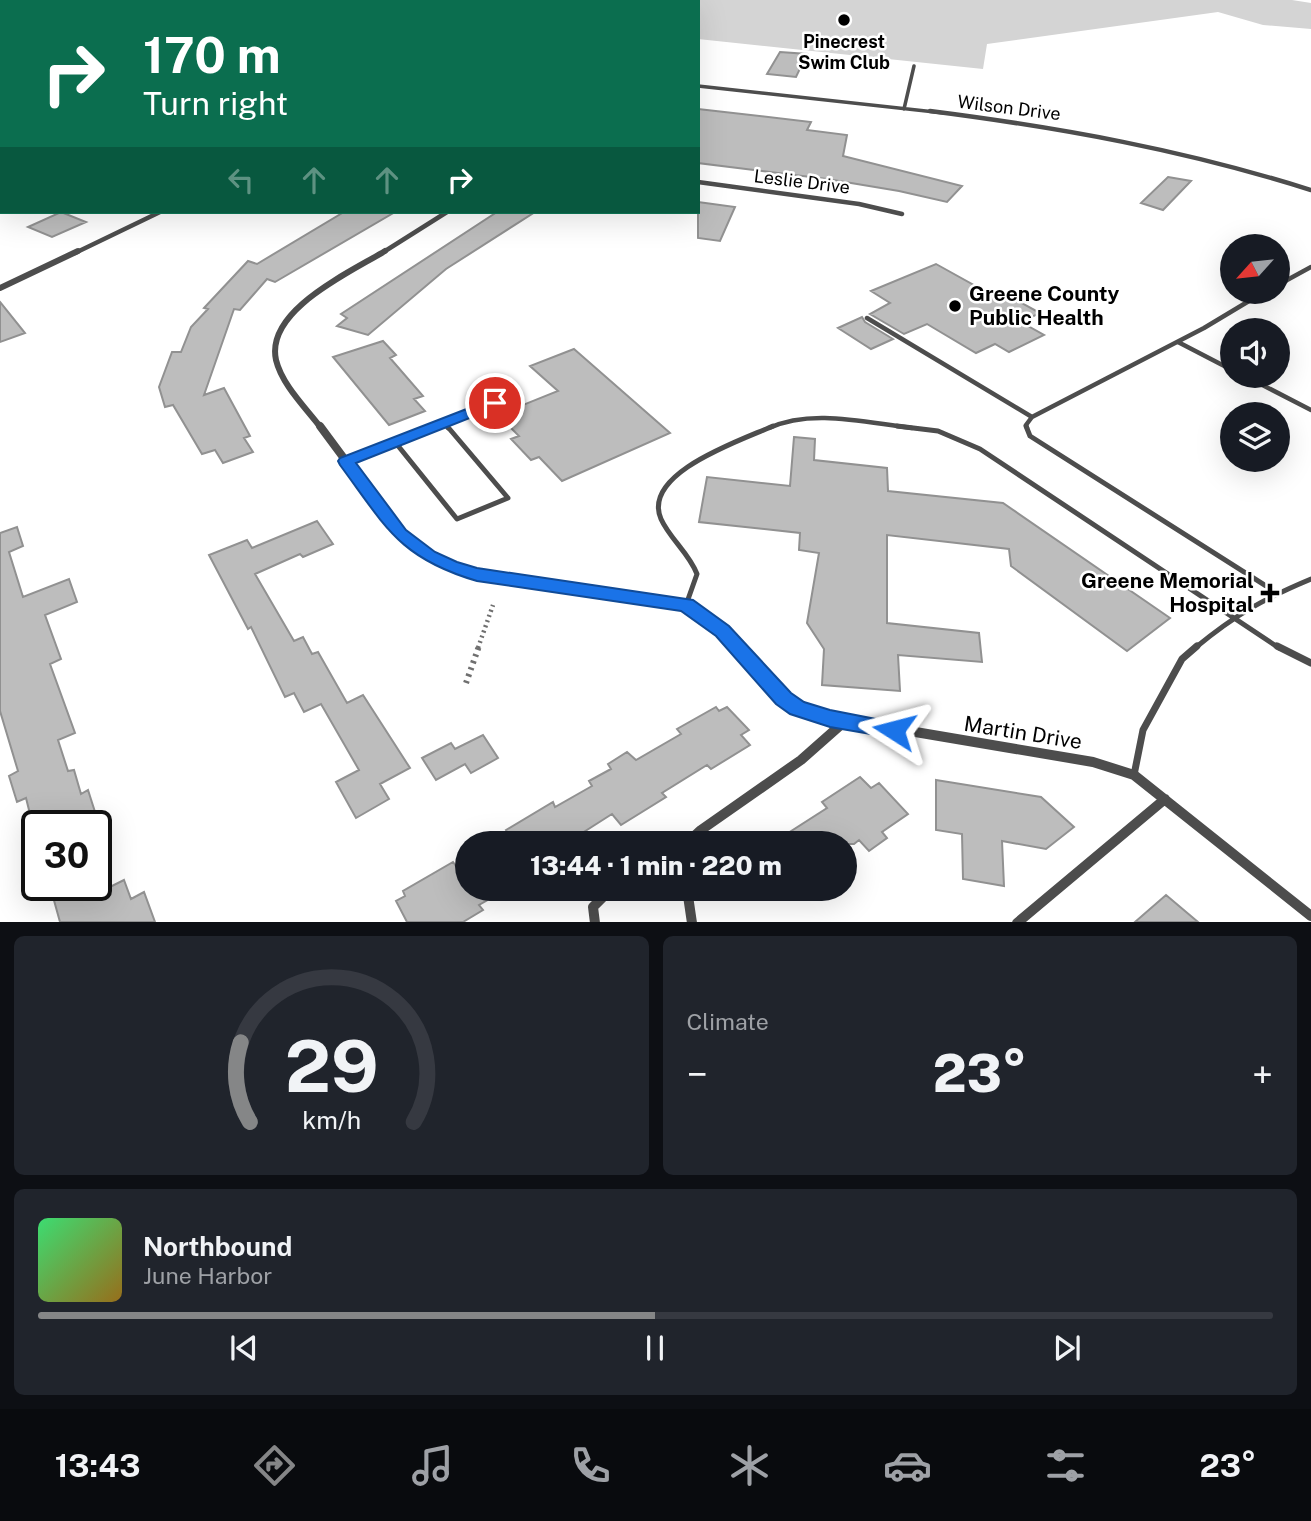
<!DOCTYPE html>
<meta charset="utf-8">
<style>
body{margin:0;font-family:"Public Sans",sans-serif;background:#20242c;color:#f1f3f6;height:100vh;display:flex;flex-direction:column;font-size:26px;white-space:nowrap}
*{box-sizing:border-box;margin:0}
p{font-size:23px;color:#9ea1a6}
.icon{flex:none;width:38px;height:38px;fill:none;stroke:currentColor;stroke-width:2;stroke-linecap:round;stroke-linejoin:round}
.map{position:relative;height:922px;overflow:hidden}
.panel{display:flex;flex-direction:column;gap:14px;padding:14px;background:#0d0f14;flex:1}
.panel>*{flex:none}
.banner{position:absolute;left:0px;top:0px;width:700px;height:214px;box-shadow:0 7px 28px #0002;background:#0b6e4f;color:#fff;overflow:hidden}
.needle{width:46px;rotate:243deg}
.tools{position:absolute;left:1220px;top:234px;display:grid;gap:14px}
.tools a{display:grid;place-items:center;width:70px;height:70px;border-radius:50%;background:#171b24;box-shadow:0 7px 28px #0002;font-size:35px}
.speed{position:absolute;left:21px;top:810px;display:flex;gap:14px;font-size:35px;font-weight:700;text-align:center}
.speed>*{display:grid;place-content:center;width:91px;height:91px;border-radius:50%;background:#171b24;box-shadow:0 7px 28px #0002;line-height:1}
.speed .limit{border:4px solid #111;border-radius:10px;background:#fff;color:#111}
.pin{position:absolute;display:grid;place-items:center;width:60px;height:60px;color:#fff;margin:-30px;border:4px solid #fff;border-radius:50%;box-shadow:0 2px 7px #0007}
.me{position:absolute;width:77px;margin:-38px;rotate:279deg;stroke-linejoin:round;filter:drop-shadow(0 0 5px #0008)}
.turn{display:flex;align-items:center;gap:24px;height:147px;padding:0 28px;font-size:32px}
.turn .icon{width:91px;height:91px;stroke-width:2.5}
.turn b{display:block;font-size:49px;line-height:60px}
.lanes{display:flex;align-items:center;height:66px;padding:0 28px;background:#0003;justify-content:center;gap:35px;direction:ltr}
.lanes .off{opacity:.35}
.big{font-size:52px;font-weight:800;line-height:1.1}
.panel .widget{flex:1;display:flex;flex-direction:column;justify-content:center;gap:10px;min-width:0;padding:0 24px;border-radius:10px;background:#20242c}
.panel .dial{align-items:center;gap:0}
.dial svg{height:182px;overflow:visible;fill:none;stroke:#363941;stroke-width:7;stroke-linecap:round;text-anchor:middle}
.dial text{fill:#f1f3f6;stroke:none}
.song{display:flex;align-items:center;gap:21px}
.cover{width:84px;height:84px;border-radius:10px;background:linear-gradient(135deg,hsl(140 70% 55%),hsl(40 70% 35%))}
.played{height:7px;border-radius:4px;background:linear-gradient(90deg,#858687 50%,#363941 50%)}
.keys{display:flex;justify-content:space-around;direction:ltr}
.heat{display:flex;justify-content:space-between;align-items:center;font-size:38px;direction:ltr}
.panel .tiles{flex:1;display:grid;gap:14px;grid-template-columns:1fr 1fr}
.widget:last-child{grid-column:span 2}
.trip{position:absolute;left:455px;top:831px;width:402px;height:70px;border-radius:35px;background:#171b24;box-shadow:0 7px 28px #0002;font-weight:800;line-height:70px;text-align:center}
.dock{display:flex;height:112px;justify-content:space-around;align-items:center;background:#090b0e;color:#9ea1a6}
.dock .icon{width:49px;height:49px}
.dock .on{color:#858687}
.dock b{font-size:32px;color:#f1f3f6}
.map>svg:first-child{display:block}
.green{fill:#d4d4d4}
.building{fill:#bdbdbd;stroke:#919191;stroke-width:2}
.lines{fill:none;stroke-linecap:round;stroke-linejoin:round}
.path-far2{stroke:#6f6f6f;stroke-width:2.5;stroke-dasharray:1 2;stroke-linecap:butt}
.path-far1{stroke:#6f6f6f;stroke-width:4.5;stroke-dasharray:2 3.5;stroke-linecap:butt}
.path{stroke:#6f6f6f;stroke-width:6;stroke-dasharray:2.5 4.5;stroke-linecap:butt}
.lane-far2{stroke:#4d4d4d;stroke-width:4.5}
.lane-far1{stroke:#4d4d4d;stroke-width:5}
.lane{stroke:#4d4d4d;stroke-width:7}
.street-far4{stroke:#4d4d4d;stroke-width:3.5}
.street-far3{stroke:#4d4d4d;stroke-width:4.5}
.street-far2{stroke:#4d4d4d;stroke-width:6}
.street-far1{stroke:#4d4d4d;stroke-width:8}
.street{stroke:#4d4d4d;stroke-width:10}
.route{fill:#1a73e8;stroke:#114b97;stroke-width:2}
.poi-dot{fill:#000;stroke:#fff;stroke-width:2.5}
.labels{text-anchor:middle;stroke-width:5;stroke-linejoin:round;paint-order:stroke}
.far-poi-label{font-size:18px;font-weight:bold;fill:#000;stroke:#fff}
.far-street-label{font-size:18px;fill:#000;stroke:#fff}
.poi-label{font-size:21px;font-weight:bold;fill:#000;stroke:#fff;text-anchor:start}
.street-label{font-size:21px;fill:#000;stroke:#fff}
</style>
<div class="map">
<svg width="1311" height="923" viewBox="0 0 1311 923">
<rect width="100%" height="100%" fill="#fff"/>
<!-- green -->
<path class="green" d="M0,0H480L2,2L0,202Z
M498,0H1292L1311,3V29L1263,25L1218,12L987,44L983,69L698,39V2H494Z"/>
<!-- building -->
<path class="building" d="M780,52L807,54L796,77L767,74Z
M698,109L811,122L807,130L847,135L843,156L962,186L947,202L899,191L827,179L698,163Z
M1168,177L1191,181L1163,210L1141,203Z
M698,202L735,207L720,241L698,238Z
M61,212L86,222L52,237L28,227Z
M344,212H395L275,282L267,279L240,310L234,309L204,395L224,388L250,436L244,438L253,452L223,463L215,450L202,454L173,405L165,407L159,387L172,352H181L191,327L208,309L204,308L248,261L257,264Z
M497,212H535L446,269L368,335L337,326L347,318L341,314Z
M936,264L992,295L1000,291L1040,313L1021,322L1044,335L1009,352L995,344L976,353L927,324L904,334L870,314L890,303L871,291Z
M0,302L25,333L0,342Z
M862,317L865,322L893,339L871,349L838,328Z
M383,341L396,355L390,358L423,396L414,399L425,411L389,425L333,357Z
M574,349L670,433L562,481L539,457L531,460L511,439L519,436L498,415L558,391L530,366Z
M794,437L815,439L814,460L887,468L888,491L1003,503L1170,618L1127,651L1011,566L1009,549L887,535V623L979,633L982,662L898,655L900,691L822,685L824,649L807,623L819,553L799,550L800,533L699,522L707,477L790,486Z
M317,521L333,544L303,557L300,554L255,574L294,641L303,637L312,654L318,652L347,703L363,695L410,768L380,784L389,799L356,818L336,782L359,770L321,704L304,712L294,693L285,697L251,627L248,629L209,555L247,540L252,548Z
M17,527L23,546L9,552L23,597L69,579L77,602L45,615L61,659L50,664L75,733L58,740L68,771L74,770L81,794L88,790L95,812L88,815L91,826H33L26,798L17,802L9,776L18,771L0,711V533Z
M716,707L719,711L727,707L749,730L741,735L750,745L711,769L707,765L662,793L666,797L621,825L612,814L576,837L581,844H515L506,830L553,802L555,807L592,786L589,781L611,769L608,764L627,752L636,760L681,734L677,729Z
M483,735L498,758L471,773L465,764L436,780L422,758L451,743L455,749Z
M860,777L871,788L879,783L908,814L882,832L887,838L869,851L859,840L854,844H771L827,808L822,802Z
M936,780L1041,797L1074,827L1046,849L1002,841L1004,886L963,879L962,834L936,830Z
M467,860V889H507L479,905L483,910L463,922H407L396,901L405,896L403,891L453,862L456,866Z
M124,880L131,899L144,892L155,922H60L50,886L110,887Z
M1166,895L1198,922H1135Z"/>
<g class="lines">
<!-- path-far2 -->
<path class="path-far2" d="M465,2L469,0"/>
<!-- path-far1 -->
<path class="path-far1" d="M478,648L493,605"/>
<!-- path -->
<path class="path" d="M466,683L479,646"/>
<!-- lane-far2 -->
<path class="lane-far2" d="M1278,285L1311,267
M867,318L1032,417
M1178,342L1232,370
M1245,376L1311,410
M444,423L448,428
M431,428L495,403
M769,428C812,408 867,423 912,428
M1027,428L1026,425L1032,417L1204,328L1264,292"/>
<!-- lane-far1 -->
<path class="lane-far1" d="M897,426L938,431L980,449L1279,648
M1026,426L1030,436L1277,593
M395,442L457,519L508,498L447,426
M346,461L435,426
M686,605L697,574C689,553 670,539 661,519C641,473 742,440 773,426
M1195,648C1235,615 1263,599 1311,579"/>
<!-- lane -->
<path class="lane" d="M1277,646L1311,663
M1134,775L1143,730L1182,659L1197,646"/>
<!-- street-far4 -->
<path class="street-far4" d="M698,86L944,113
M904,109L914,66"/>
<!-- street-far3 -->
<path class="street-far3" d="M930,111C1063,128 1184,150 1311,190
M698,182L859,204L902,214
M75,253L160,212
M382,253L447,212"/>
<!-- street-far2 -->
<path class="street-far2" d="M0,288L78,251
M321,428C306,408 282,385 276,360C265,310 351,272 385,251"/>
<!-- street-far1 -->
<path class="street-far1" d="M320,426L400,534L437,559L477,575L686,605L722,631L738,648"/>
<!-- street -->
<path class="street" d="M736,646L784,698L815,715L1093,762L1134,775L1311,916
M686,844L701,830L801,760L844,722
M687,889L692,923
M595,923L593,907L611,889
M1017,923L1165,799"/>
</g>
<!-- route -->
<path class="route" d="M495,398L502,403L500,406L356,463L406,530L435,552L457,562L477,568L693,600L729,626L791,693L804,702L830,710L901,724L904,730L901,736L894,738L830,727L790,714L776,704L716,636L681,611L477,581C399,558 386,527 340,465L338,461L340,458Z"/>
<!-- markers -->
<g class="poi-dot">
<circle cx="844" cy="20" r="7"/>
<circle cx="955" cy="306" r="7"/>
<path d="M1266.5 582.5h7v7h7v7h-7v7h-7v-7h-7v-7h7z"/>
</g>
<g class="labels">
<!-- far-poi labels -->
<g class="far-poi-label">
<text x="844" y="48">Pinecrest<tspan x="844" dy="21">Swim Club</tspan></text>
</g>
<!-- far-street labels -->
<g class="far-street-label">
<text transform="translate(1009 108) rotate(7)" y="6">Wilson Drive</text>
<text transform="translate(802 182) rotate(7)" y="6">Leslie Drive</text>
</g>
<!-- poi labels -->
<g class="poi-label">
<text x="969" y="301">Greene County<tspan x="969" dy="24">Public Health</tspan></text>
<text x="1254" y="588" text-anchor="end">Greene Memorial<tspan x="1254" dy="24">Hospital</tspan></text>
</g>
<!-- street labels -->
<g class="street-label">
<text transform="translate(1023 733) rotate(9)" y="7">Martin Drive</text>
</g>
</g>
</svg>
<div class="tools">
<a><svg class="needle" viewBox="-14 -14 28 28"><path d="M0-13l5 13h-10z" fill="#e53935"/><path d="M0 13l5-13h-10z" fill="#9ea1a6"/></svg></a>
<a><svg class="icon" aria-label="sound" viewBox="0 0 24 24"><path d="M4 9h4l5-4v14l-5-4H4zM17 9q2 3 0 6"/></svg></a>
<a><svg class="icon" aria-label="layers" viewBox="0 0 24 24"><path d="M12 4l9 5-9 5-9-5zM3 14l9 5 9-5"/></svg></a>
</div>
<div class="speed"><div class="limit">30</div></div>
<div class="pin" style="left:495px;top:403px;background:#d93025"><svg class="icon" aria-label="arrive" viewBox="0 0 24 24"><path d="M6 21V4h12l-3 4 3 4H6"/></svg></div>
<svg class="me" style="left:894px;top:730px" viewBox="-20 -20 40 40"><path d="M0-17L14 15 0 8-14 15z" fill="#1a73e8" stroke="#fff" stroke-width="4"/></svg>
<div class="trip">13:44 · 1 min · 220 m</div>
<div class="banner">
<div class="turn"><svg class="icon" aria-label="right" viewBox="0 0 24 24"><path d="M7 20v-9h11M14 6l5 5-5 5"/></svg><div><b>170 m</b>Turn right</div></div>
<div class="lanes"><svg class="icon off" aria-label="left" viewBox="0 0 24 24"><path d="M17 20v-9H6M10 6l-5 5 5 5"/></svg><svg class="icon off" aria-label="ahead" viewBox="0 0 24 24"><path d="M12 20V5M6 11l6-6 6 6"/></svg><svg class="icon off" aria-label="ahead" viewBox="0 0 24 24"><path d="M12 20V5M6 11l6-6 6 6"/></svg><svg class="icon" aria-label="right" viewBox="0 0 24 24"><path d="M7 20v-9h11M14 6l5 5-5 5"/></svg></div>
</div>
</div>
<section class="panel">
<div class="tiles">
<div class="widget dial"><svg viewBox="0 0 100 80">
<path d="M14 69A42 42 0 1 1 86 69"/>
<path d="M14 69A42 42 0 0 1 10 34" stroke="#858687"/>
<text x="50" y="56" font-size="32" font-weight="700">29</text>
<text x="50" y="72" font-size="11">km/h</text>
</svg></div>
<div class="widget"><p>Climate</p>
<div class="heat"><a>−</a><b class="big">23°</b><a>+</a></div>
</div>
<div class="widget">
<div class="song"><i class="cover"></i><div><b>Northbound</b><p>June Harbor</p></div></div>
<div class="played"></div>
<div class="keys"><svg class="icon" aria-label="previous" viewBox="0 0 24 24"><path d="M18 5L8 12l10 7zM5 5v14"/></svg><svg class="icon" aria-label="pause" viewBox="0 0 24 24"><path d="M8 5v14M16 5v14"/></svg><svg class="icon" aria-label="next" viewBox="0 0 24 24"><path d="M6 5l10 7-10 7zM19 5v14"/></svg></div>
</div>
</div>
</section>
<nav class="dock">
<b>13:43</b>
<svg class="icon on" aria-label="directions" viewBox="0 0 24 24"><path d="M12 3l9 9-9 9-9-9zM9 14v-3h6M13 9l2 2-2 2"/></svg>
<svg class="icon" aria-label="music" viewBox="0 0 24 24"><path d="M9 18V5l10-2v13"/><circle cx="6" cy="18" r="3"/><circle cx="16" cy="16" r="3"/></svg>
<svg class="icon" aria-label="phone" viewBox="0 0 24 24"><path d="M5 4h4l2 5-3 2q2 4 5 5l2-3 5 2v4C11 20 4 13 5 4z"/></svg>
<svg class="icon" aria-label="climate" viewBox="0 0 24 24"><path d="M12 3v18M4 7l16 10M4 17L20 7"/></svg>
<svg class="icon" aria-label="car" viewBox="0 0 24 24"><path d="M5 17H2v-5l4-1 3-4h7l3 4 3 1v5h-3M9 17h6M6 11h13"/><circle cx="7" cy="17" r="2"/><circle cx="17" cy="17" r="2"/></svg>
<svg class="icon" aria-label="filters" viewBox="0 0 24 24"><path d="M4 7h16M4 17h16"/><circle cx="9" cy="7" r="2"/><circle cx="15" cy="17" r="2"/></svg>
<b>23°</b>
</nav>
